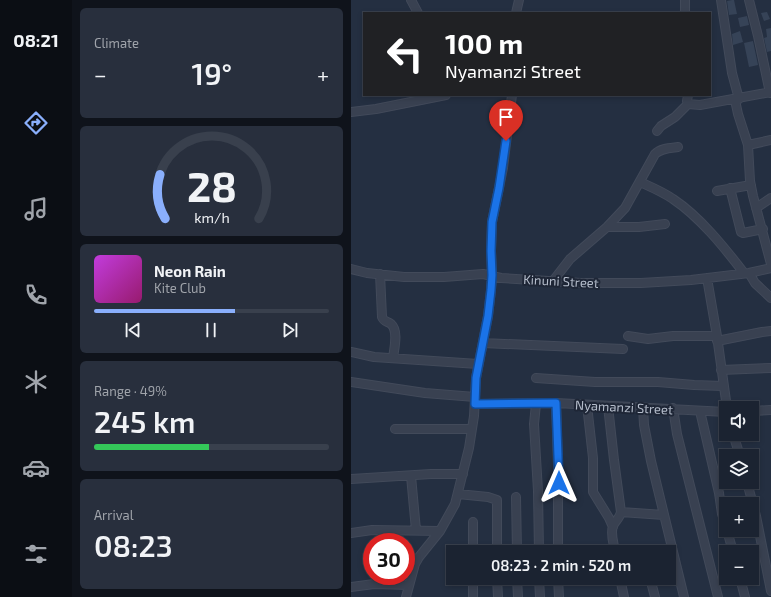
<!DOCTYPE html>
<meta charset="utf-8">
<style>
body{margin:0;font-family:"Exo 2",sans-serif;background:#282f3d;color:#f1f3f6;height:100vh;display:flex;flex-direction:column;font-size:15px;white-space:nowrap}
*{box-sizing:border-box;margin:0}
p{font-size:13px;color:#a0a4ab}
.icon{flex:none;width:22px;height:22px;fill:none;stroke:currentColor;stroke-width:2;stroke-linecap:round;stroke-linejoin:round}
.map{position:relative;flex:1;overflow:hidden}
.details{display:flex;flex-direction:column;gap:8px;padding:8px;background:#0f131b;width:279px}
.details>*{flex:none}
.guide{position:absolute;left:12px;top:12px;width:348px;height:84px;border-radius:0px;box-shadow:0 2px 6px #0003,0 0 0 1px #39404d;background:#202124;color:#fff;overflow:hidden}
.tools{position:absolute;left:368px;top:401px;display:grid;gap:8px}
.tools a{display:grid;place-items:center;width:40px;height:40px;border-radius:0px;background:#1b2331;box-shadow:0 2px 6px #0003,0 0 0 1px #39404d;font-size:20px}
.speed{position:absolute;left:12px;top:533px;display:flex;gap:8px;font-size:20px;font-weight:700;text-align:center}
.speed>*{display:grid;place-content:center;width:52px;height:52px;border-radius:50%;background:#1b2331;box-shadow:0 2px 6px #0003,0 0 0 1px #39404d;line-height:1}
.speed .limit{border:6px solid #d22;background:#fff;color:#111}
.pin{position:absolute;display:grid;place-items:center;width:34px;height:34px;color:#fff;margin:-41px -17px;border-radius:50% 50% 50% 0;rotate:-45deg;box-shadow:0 0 4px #0007}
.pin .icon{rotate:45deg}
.me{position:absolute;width:44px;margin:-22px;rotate:0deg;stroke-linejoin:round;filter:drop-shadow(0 0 3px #0008)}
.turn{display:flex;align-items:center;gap:14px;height:84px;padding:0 16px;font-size:18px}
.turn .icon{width:52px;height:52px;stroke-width:2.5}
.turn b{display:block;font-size:28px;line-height:34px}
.big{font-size:30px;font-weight:600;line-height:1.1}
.details .widget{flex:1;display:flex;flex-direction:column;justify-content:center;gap:6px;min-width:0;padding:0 14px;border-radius:6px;background:#282f3d}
.details .dial{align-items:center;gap:0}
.dial svg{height:104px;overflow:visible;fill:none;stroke:#39404d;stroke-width:7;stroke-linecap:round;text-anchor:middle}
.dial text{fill:#f1f3f6;stroke:none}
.song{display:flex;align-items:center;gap:12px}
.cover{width:48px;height:48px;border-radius:6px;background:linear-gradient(135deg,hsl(290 70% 55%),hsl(320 70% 35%))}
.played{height:4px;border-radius:2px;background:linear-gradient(90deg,#8aaffc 60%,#39404d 60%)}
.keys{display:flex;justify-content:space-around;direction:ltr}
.heat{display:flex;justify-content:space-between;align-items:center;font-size:22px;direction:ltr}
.charge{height:6px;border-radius:3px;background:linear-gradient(90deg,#34c759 49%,#39404d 0)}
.trip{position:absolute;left:95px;top:545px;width:230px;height:40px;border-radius:0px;background:#1b2331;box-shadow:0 2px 6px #0003,0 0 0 1px #39404d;font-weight:600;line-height:40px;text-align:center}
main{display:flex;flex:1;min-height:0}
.tab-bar{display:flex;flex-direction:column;width:72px;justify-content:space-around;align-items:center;background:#0b0e14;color:#a0a4ab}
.tab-bar .icon{width:28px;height:28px}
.tab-bar .selected{color:#8aaffc}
.tab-bar b{font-size:18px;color:#f1f3f6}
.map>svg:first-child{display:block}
.building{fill:#364357}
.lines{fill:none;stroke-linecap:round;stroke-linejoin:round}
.minor-casing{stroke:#424a5a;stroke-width:10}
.minor{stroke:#394151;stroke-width:8}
.route-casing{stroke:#114b97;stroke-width:10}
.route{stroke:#1a73e8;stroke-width:7}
.labels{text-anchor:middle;stroke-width:4;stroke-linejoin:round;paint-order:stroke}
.street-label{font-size:13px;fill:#b5bdcb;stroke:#1e2636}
</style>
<main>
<nav class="tab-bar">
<b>08:21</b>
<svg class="icon selected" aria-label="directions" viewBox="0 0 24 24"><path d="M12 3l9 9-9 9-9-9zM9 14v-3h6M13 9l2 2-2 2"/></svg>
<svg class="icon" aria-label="music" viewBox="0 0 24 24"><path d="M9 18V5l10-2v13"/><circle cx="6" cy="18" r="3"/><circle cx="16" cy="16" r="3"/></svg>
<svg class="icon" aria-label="phone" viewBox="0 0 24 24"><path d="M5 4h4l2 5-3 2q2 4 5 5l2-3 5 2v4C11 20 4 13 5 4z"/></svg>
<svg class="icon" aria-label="climate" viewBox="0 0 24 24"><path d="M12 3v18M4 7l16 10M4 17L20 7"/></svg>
<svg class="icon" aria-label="car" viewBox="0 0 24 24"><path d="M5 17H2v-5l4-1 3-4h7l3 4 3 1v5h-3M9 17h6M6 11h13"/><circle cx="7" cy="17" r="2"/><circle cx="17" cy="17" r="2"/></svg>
<svg class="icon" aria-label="filters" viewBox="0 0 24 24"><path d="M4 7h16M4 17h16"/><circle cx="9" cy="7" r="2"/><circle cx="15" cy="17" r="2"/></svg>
</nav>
<section class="details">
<div class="widget"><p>Climate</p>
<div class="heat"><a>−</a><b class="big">19°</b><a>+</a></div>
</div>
<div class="widget dial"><svg viewBox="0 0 100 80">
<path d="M14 69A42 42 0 1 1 86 69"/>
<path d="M14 69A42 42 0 0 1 10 35" stroke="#8aaffc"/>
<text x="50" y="56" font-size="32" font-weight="700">28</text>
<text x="50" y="72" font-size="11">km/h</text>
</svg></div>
<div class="widget">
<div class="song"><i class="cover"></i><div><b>Neon Rain</b><p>Kite Club</p></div></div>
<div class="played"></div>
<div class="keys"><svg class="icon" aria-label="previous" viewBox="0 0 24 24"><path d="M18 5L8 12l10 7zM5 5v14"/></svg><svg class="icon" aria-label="pause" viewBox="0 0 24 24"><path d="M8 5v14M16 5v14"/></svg><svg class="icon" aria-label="next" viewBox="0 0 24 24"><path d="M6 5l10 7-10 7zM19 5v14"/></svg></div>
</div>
<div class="widget"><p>Range · 49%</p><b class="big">245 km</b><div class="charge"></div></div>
<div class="widget"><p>Arrival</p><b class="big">08:23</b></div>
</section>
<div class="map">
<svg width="420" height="597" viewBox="0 0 420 597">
<rect width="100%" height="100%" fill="#242f41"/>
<!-- building -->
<path class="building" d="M381,0H383L386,14L378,15L376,1Z
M416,12L419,19L413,21L410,13Z
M396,16L398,25L389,27L387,18Z
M420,28V51L416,52L413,38L416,37L415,29Z
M389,31L392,42L382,45L381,34Z
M402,41L407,65L398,67L393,43Z"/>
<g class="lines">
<!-- minor casing -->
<g class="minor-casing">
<path id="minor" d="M60,0L67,13
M334,0V13
M370,0L381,73L388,99
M398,0L407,36L419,93
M165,13L168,0
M337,95L336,101L337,104L349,105L420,92
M384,100L387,114L397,145L399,181L402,196L420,264
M0,112L25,109L95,95
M306,131L310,126L324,117L337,104
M397,145L420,140
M289,182C300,187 312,192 322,199C349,217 373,247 393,273
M379,188L390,232L392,233L412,229
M366,191L400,185
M405,208L420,198
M256,227H288L314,224
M0,269L16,273L53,277H93L132,274L150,278L230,283H290L340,280L398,273L420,268
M398,273L404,283L420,298
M29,274L31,317C33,322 36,321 40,324C48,331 43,349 42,358
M356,278L366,336L376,408
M202,281L219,259L256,227L274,208L304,154C310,148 319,148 327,147
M277,336L297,339L322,336H366
M366,341L411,332L420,331
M132,343L272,349
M0,352L23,357L127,364
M370,370L420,368
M185,378L244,382H307L343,385L372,386
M0,382L74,393L124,397
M205,403L207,466V552
M124,404L205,403L375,412
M185,404L183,424L187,491L188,552
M236,405L242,458V492L258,518L262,527
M257,406L263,460L270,512C269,518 264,521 262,526C259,534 263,544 264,552
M292,407L293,425L300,461L333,597
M322,408L326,434L367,597
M349,411L368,493L371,514L375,526
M401,411L420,410
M44,429H121
M382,434L389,456
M60,476L65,530
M0,479L80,474H112
M396,482L405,516L420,591
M107,494L137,497L146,500V552
M165,497L166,552
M270,512L313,515
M376,530L382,552
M0,533L21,530L89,531
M122,552V522
M122,578V597
M146,578L147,597
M166,578L167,597
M188,578L189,597
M207,578L208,597
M269,578L273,597
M299,578L304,597
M389,578L394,597
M0,587L23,584L58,585
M55,597L64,564L68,557L89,531L104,504L118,448L123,416L125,378L137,316L140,290L141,275L140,251L141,222L152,168L161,95"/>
</g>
<!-- minor -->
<use href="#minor" class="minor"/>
</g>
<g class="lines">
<!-- route casing -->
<g class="route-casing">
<path id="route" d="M155,141L148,188L141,222L140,251L141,275L140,290L137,316L125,378L124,404L205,403L208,483"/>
</g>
<!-- route -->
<use href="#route" class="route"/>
</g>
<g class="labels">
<!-- street labels -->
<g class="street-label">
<text transform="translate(210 281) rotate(3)" y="5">Kinuni Street</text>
<text transform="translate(273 407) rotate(3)" y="5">Nyamanzi Street</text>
</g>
</g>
</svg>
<div class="tools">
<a><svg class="icon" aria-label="sound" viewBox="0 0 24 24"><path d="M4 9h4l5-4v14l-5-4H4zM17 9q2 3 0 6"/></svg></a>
<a><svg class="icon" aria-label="layers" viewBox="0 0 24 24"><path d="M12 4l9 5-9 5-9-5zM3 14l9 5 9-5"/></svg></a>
<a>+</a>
<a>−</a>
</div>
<div class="speed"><div class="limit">30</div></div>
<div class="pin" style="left:155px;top:141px;background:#d93025"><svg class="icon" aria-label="arrive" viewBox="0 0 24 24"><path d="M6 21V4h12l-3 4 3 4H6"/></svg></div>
<svg class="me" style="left:208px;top:483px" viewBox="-20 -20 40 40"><path d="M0-17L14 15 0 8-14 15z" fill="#1a73e8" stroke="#fff" stroke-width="4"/></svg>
<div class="trip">08:23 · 2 min · 520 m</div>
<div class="guide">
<div class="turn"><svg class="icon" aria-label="left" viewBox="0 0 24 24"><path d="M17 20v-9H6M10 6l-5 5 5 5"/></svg><div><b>100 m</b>Nyamanzi Street</div></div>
</div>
</div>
</main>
